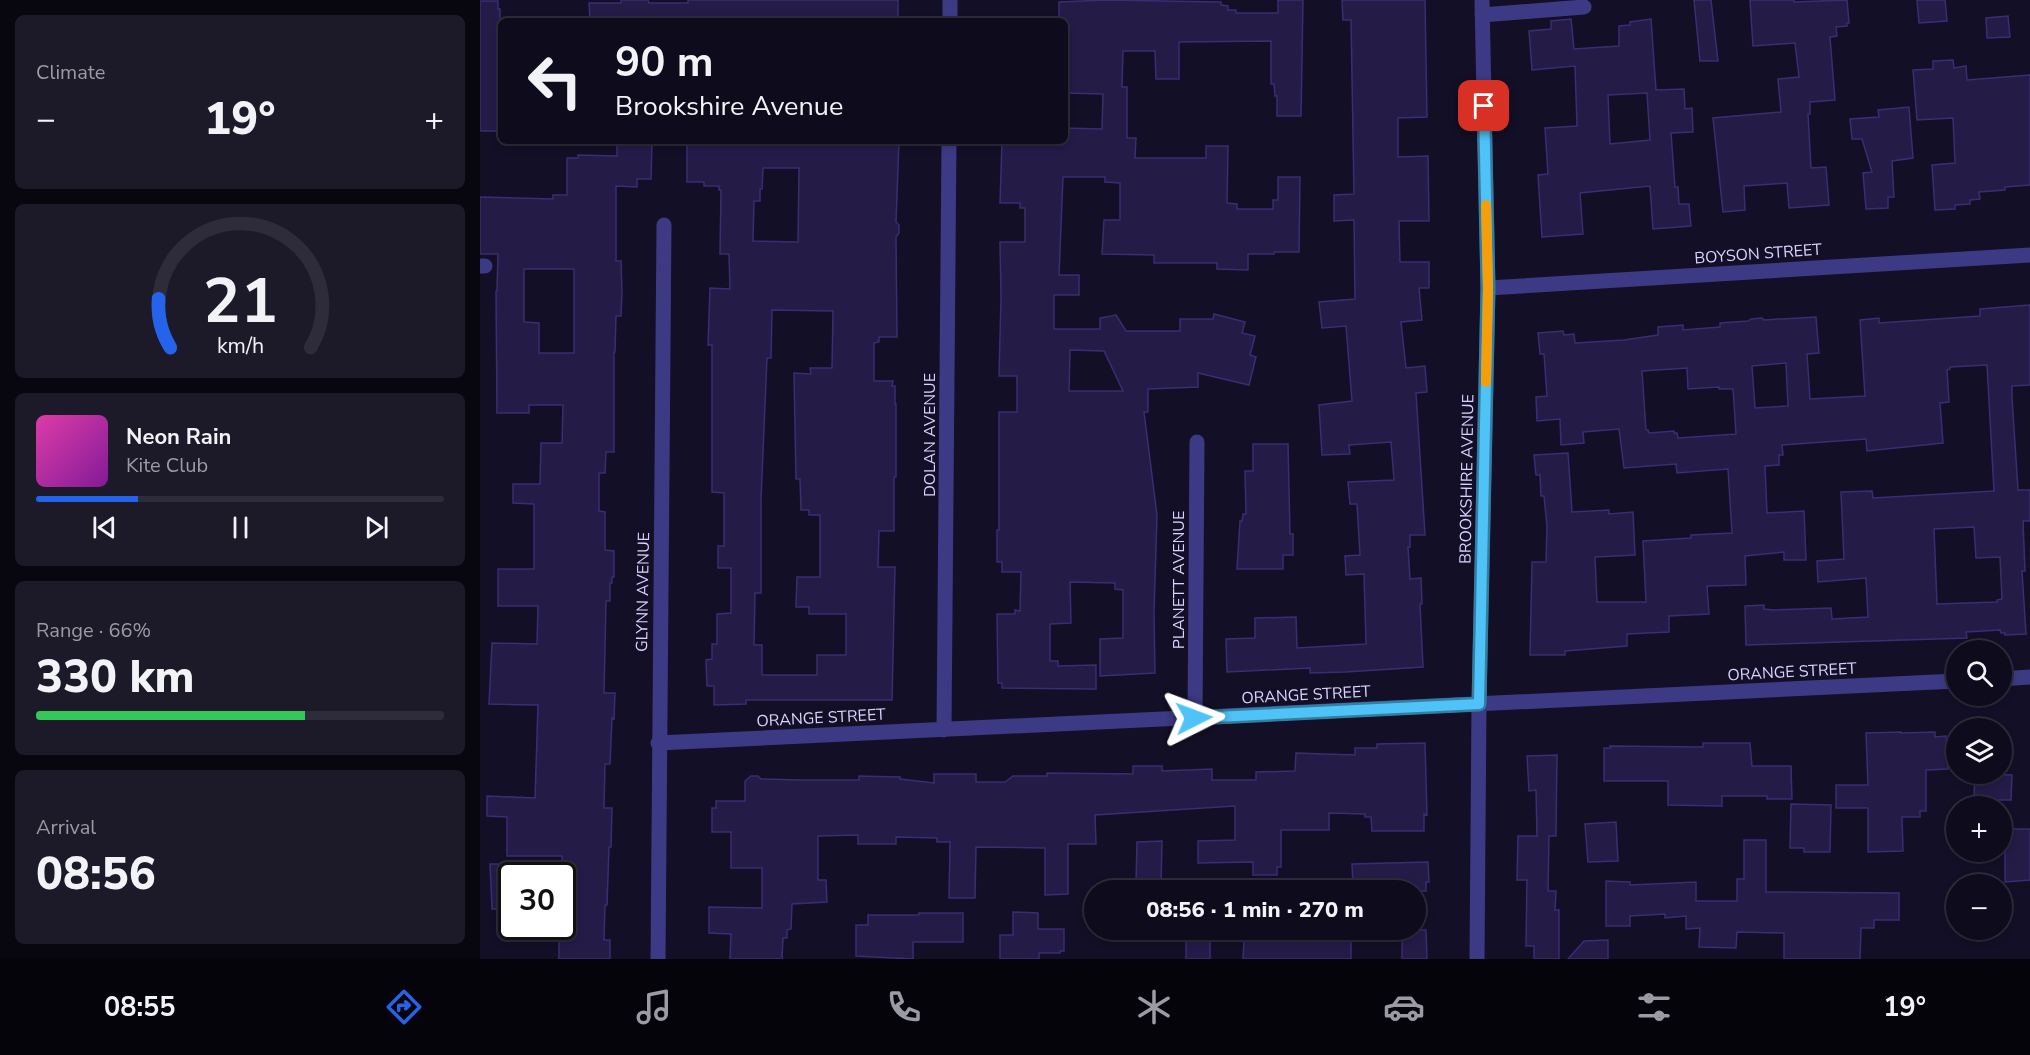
<!DOCTYPE html>
<meta charset="utf-8">
<style>
body{margin:0;font-family:"Nunito Sans",sans-serif;background:#1c1929;color:#f1f3f6;height:100vh;display:flex;flex-direction:column;font-size:22px;white-space:nowrap}
*{box-sizing:border-box;margin:0}
p{font-size:20px;color:#9b9ba3}
.icon{flex:none;width:33px;height:33px;fill:none;stroke:currentColor;stroke-width:2;stroke-linecap:round;stroke-linejoin:round}
.map{position:relative;flex:1;overflow:hidden}
.panel{display:flex;flex-direction:column;gap:15px;padding:15px;background:#08060f;width:480px}
.panel>*{flex:none}
.top-card{position:absolute;left:18px;top:18px;width:570px;height:126px;border-radius:9px;box-shadow:0 3px 9px #0003,0 0 0 2px #2e2b3b;background:#0e0b1c;color:#f1f3f6;overflow:hidden}
.fabs{position:absolute;left:1466px;top:640px;display:grid;gap:12px}
.fabs a{display:grid;place-items:center;width:66px;height:66px;border-radius:50%;background:#0e0b1c;box-shadow:0 3px 9px #0003,0 0 0 2px #2e2b3b;font-size:30px}
.speed{position:absolute;left:18px;top:862px;display:flex;gap:12px;font-size:30px;font-weight:700;text-align:center}
.speed>*{display:grid;place-content:center;width:78px;height:78px;border-radius:50%;background:#0e0b1c;box-shadow:0 3px 9px #0003,0 0 0 2px #2e2b3b;line-height:1}
.speed .limit{border:3px solid #111;border-radius:9px;background:#fff;color:#111}
.pin{position:absolute;display:grid;place-items:center;width:51px;height:51px;color:#fff;margin:-26px;border-radius:12px;box-shadow:0 3px 9px #0006}
.me{position:absolute;width:66px;margin:-33px;rotate:87deg;stroke-linejoin:round;filter:drop-shadow(0 0 4px #0008)}
.turn{display:flex;align-items:center;gap:21px;height:126px;padding:0 18px;font-size:27px}
.turn .icon{width:78px;height:78px;stroke-width:2.5}
.turn b{display:block;font-size:42px;line-height:51px}
.big{font-size:45px;font-weight:800;line-height:1.1}
.panel .card{flex:1;display:flex;flex-direction:column;justify-content:center;gap:9px;min-width:0;padding:0 21px;border-radius:9px;background:#1c1929}
.panel .dial{align-items:center;gap:0}
.dial svg{height:156px;overflow:visible;fill:none;stroke:#2e2b3b;stroke-width:7;stroke-linecap:round;text-anchor:middle}
.dial text{fill:#f1f3f6;stroke:none}
.song{display:flex;align-items:center;gap:18px}
.cover{width:72px;height:72px;border-radius:9px;background:linear-gradient(135deg,hsl(320 70% 55%),hsl(290 70% 35%))}
.played{height:6px;border-radius:3px;background:linear-gradient(90deg,#2563eb 25%,#2e2b3b 25%)}
.keys{display:flex;justify-content:space-around;direction:ltr}
.heat{display:flex;justify-content:space-between;align-items:center;font-size:33px;direction:ltr}
.charge{height:9px;border-radius:4px;background:linear-gradient(90deg,#34c759 66%,#2e2b3b 0)}
.trip{position:absolute;left:604px;top:880px;width:342px;height:60px;border-radius:30px;background:#0e0b1c;box-shadow:0 3px 9px #0003,0 0 0 2px #2e2b3b;font-weight:800;line-height:60px;text-align:center}
.tabs{display:flex;height:96px;justify-content:space-around;align-items:center;background:#06040b;color:#9b9ba3}
.tabs .icon{width:42px;height:42px}
.tabs .selected{color:#2563eb}
.tabs b{font-size:27px;color:#f1f3f6}
main{display:flex;flex:1;min-height:0}
.map>svg:first-child{display:block}
.building{fill:#241b47;stroke:#3b2d73;stroke-width:1.5;fill-rule:evenodd}
.lines{fill:none;stroke-linecap:round;stroke-linejoin:round}
.minor{stroke:#3d3a85;stroke-width:15}
.route-casing{stroke:#337fa1;stroke-width:15}
.route{stroke:#4fc3f7;stroke-width:10}
.slow{stroke:#f59e0b;stroke-width:10}
.labels{text-anchor:middle;stroke-width:6;stroke-linejoin:round;paint-order:stroke}
.street-label{font-size:16px;fill:#d9d4ff;stroke:#130f26}
</style>
<main>
<section class="panel">
<div class="card"><p>Climate</p>
<div class="heat"><a>−</a><b class="big">19°</b><a>+</a></div>
</div>
<div class="card dial"><svg viewBox="0 0 100 80">
<path d="M14 69A42 42 0 1 1 86 69"/>
<path d="M14 69A42 42 0 0 1 8 44" stroke="#2563eb"/>
<text x="50" y="56" font-size="32" font-weight="700">21</text>
<text x="50" y="72" font-size="11">km/h</text>
</svg></div>
<div class="card">
<div class="song"><i class="cover"></i><div><b>Neon Rain</b><p>Kite Club</p></div></div>
<div class="played"></div>
<div class="keys"><svg class="icon" aria-label="previous" viewBox="0 0 24 24"><path d="M18 5L8 12l10 7zM5 5v14"/></svg><svg class="icon" aria-label="pause" viewBox="0 0 24 24"><path d="M8 5v14M16 5v14"/></svg><svg class="icon" aria-label="next" viewBox="0 0 24 24"><path d="M6 5l10 7-10 7zM19 5v14"/></svg></div>
</div>
<div class="card"><p>Range · 66%</p><b class="big">330 km</b><div class="charge"></div></div>
<div class="card"><p>Arrival</p><b class="big">08:56</b></div>
</section>
<div class="map">
<svg width="1550" height="959" viewBox="0 0 1550 959">
<rect width="100%" height="100%" fill="#130f26"/>
<!-- building -->
<path class="building" d="M141,0H168L169,3H208V0H418V21H110L109,3H141Z
M626,0L741,2V5L748,6V10H756V13H798V0H823L821,116H797V96H795L794,84H791V41L699,42V79H676L675,51H643L642,87H647V138H656L655,158H726V146H748L747,203L757,204V209H793V200H798V177H820L819,252H794V254H768V270L737,269V263H674V255L622,254L624,220H640V183L625,182V177H583L579,275H599V295H574V329H620V318L636,315L646,331H700V319H733L734,314L765,322L762,333L775,336L770,355L776,357L769,385L718,373V387L668,389V412H664L677,515L674,613L675,673L620,676V639L643,638V590L635,589V583L590,582L591,623L570,624V661H578V666L616,665V689L522,688V683H518L517,614H535V610L540,611L541,572H522V562H517V530H519V412H537V376H519L521,298L520,242H545V208H540V203H520L522,141H585V128L622,129L623,94L585,93V21H579V2ZM590,350L624,351L643,391H589Z
M862,0H945L947,117L918,118V157L948,156L949,221H919L920,262H949V288H939L942,320L921,322L926,368L945,366L947,392L936,393L945,535H930V547H928L930,579L941,578L942,604H940L943,667L865,672L830,673V668L747,672L746,639L775,638V618L816,617L817,648L886,644L884,574L866,575L865,556L880,555L877,504H870L868,482L914,480L911,442L869,445L870,454L842,455L839,405L872,401L866,326L842,328L839,302L875,299L874,220L854,221V195L874,194L871,20H863Z
M1214,0H1231L1238,61H1220Z
M1270,0H1314V2L1367,0L1369,23H1367V26L1356,27L1357,36L1350,37L1355,100L1330,102V114H1328L1331,168L1346,167L1349,205L1309,208L1307,183L1264,186L1265,210L1243,212L1233,118L1301,112L1298,79L1319,77L1315,43L1273,46Z
M1437,0H1465L1467,21L1439,23Z
M0,1H18V9H20L21,131H0Z
M1528,16L1530,37L1507,38L1506,18Z
M1091,19L1094,49L1139,46V26L1150,25V22L1171,19L1176,90L1204,89L1205,109L1212,108L1213,132L1191,133L1195,187H1198L1199,204H1209L1211,226L1173,229L1170,186L1100,193L1103,234L1062,237L1058,175L1068,174L1065,128L1097,126L1095,66L1052,70L1049,31L1071,29V21ZM1167,93L1170,140L1130,144L1128,95Z
M1473,60L1474,68L1486,66L1487,80L1550,75V185L1525,187V190L1499,192L1500,199L1490,200V204L1475,205V209L1455,210L1452,165L1475,163L1473,118L1437,120L1433,70L1453,69V61Z
M1429,107L1433,158L1412,161L1414,197H1408V208L1386,209L1383,173L1392,172L1382,139H1372L1370,119L1399,117L1398,110Z
M137,141H172L171,179H157V187L136,186V261H141L142,291L141,316H136L135,352H134V452H126L125,473H119V511L125,512V550L134,551V577H132V583H130V601H126L124,693H135L134,719L132,718L130,764H125L124,808H132L131,847H129L127,905H125L124,940H130V959H79V927H82V856H27V817L7,816V796L55,798L58,705L9,704L12,643L57,644L58,606H18V569H54V504L33,503V484H60L61,443H82L83,405H49V413H17L16,291H17L18,254H0V197L73,199V195H87V158H98V155L137,156ZM44,269H94V353H59V323L44,322Z
M207,141H316V143L365,144V141H419L416,222L419,225V233L416,237L417,337H399V342L394,343V381H413L412,386H415V404H416V477H414V531H399L398,567H415L412,700H266V704L234,705V686H227L226,660L232,659V644H237V614L251,613V568H238V546H244V493L232,492V345H228L230,288L250,289L249,254H240L241,190H239V186H224V182H207ZM283,168H319L318,242L273,241L274,201H280V189H282ZM292,310L353,311L352,368H330L331,374L314,373L316,479H320L321,510H329V515H340V577H317L316,607H329V614H366V655H337V675H282V645H274L275,593H281V499L287,358H291Z
M1550,305V385L1532,386V397L1538,490H1550V521H1543L1545,571H1542L1546,634L1525,635V633H1521L1520,630L1486,632L1487,638L1266,645L1265,606L1284,605V609L1292,610L1351,608L1352,619L1388,617L1386,578L1338,582L1337,561L1364,559L1361,492L1392,491L1393,498L1514,491L1507,365L1470,367V369L1467,370L1469,402L1460,403L1463,443L1387,451L1386,439L1302,445L1303,455H1299V465L1285,466L1287,513L1324,511L1326,560H1304V552L1265,556L1266,585L1227,586L1229,614L1189,616V632L1147,634V646L1085,651V655H1050L1052,562H1066L1067,526L1064,496H1061L1060,475H1056L1054,455L1088,453L1092,512L1129,510V514L1153,512L1155,555L1115,557L1117,602H1166L1163,541L1211,538V535L1252,533L1248,469L1197,473L1196,464L1144,468L1139,429L1103,432L1104,443L1081,445L1080,419L1057,421L1056,397L1067,396L1064,354H1060L1058,333L1083,331L1084,335L1094,334L1095,343H1096L1144,340L1178,335V327L1203,325V330L1240,327V323L1268,321L1271,319L1282,318L1284,320L1336,317L1339,353L1327,354L1330,399L1385,396L1380,320L1399,318V323L1500,316V309ZM1306,363L1308,406L1275,408L1272,366ZM1207,368L1208,389L1239,387V389H1253L1256,434L1198,438L1197,433H1194V431L1169,433L1168,430H1166L1162,371ZM1494,527L1496,558L1520,557L1522,599L1517,600V602L1457,604L1454,529Z
M773,444H808L810,534H813V555H803V569H757L760,521H762L763,514H766L765,471H773Z
M1421,732V733L1455,732V737L1466,736L1468,769L1446,770V811H1440V817H1422L1423,851L1388,852V808H1356V785H1388L1386,733Z
M945,743L947,815L944,814V831H892L891,817H885V814L849,813V830H801V867H797V875H773V862L718,863V841L755,840V806L615,815L616,844H588V894L565,895V848L496,847L495,898H469L470,842H457V838L416,837V844H378V835L338,836V880H346L347,902L312,904L311,929L307,930V938H303L302,959H250L251,934L229,933V907L282,908V868H251V832H232V808H236V801H265V781L271,776H278L281,779L321,780H379V776L420,777V779L454,783V774H496V782H525L533,776H567V773L653,774V766H682V771L732,769V780H776V772L815,771L816,753L875,755V748H897V744Z
M1223,743H1270L1272,766H1311L1312,799H1287V796H1242V806L1188,805V781H1124V748H1131L1130,746L1223,747Z
M1077,755L1076,836H1069L1068,891H1076L1075,910H1079V959H1054V946H1046L1047,880H1037L1038,836H1057L1056,790L1049,791L1047,756Z
M1495,774L1532,775L1531,800H1507V797H1494Z
M1311,804L1351,805L1350,852H1324V848H1310Z
M1136,822L1138,861L1108,862L1105,824Z
M1525,829H1550V880L1525,882Z
M1264,840H1286V892L1419,893V920H1394V928H1381L1380,959H1304V933L1257,932L1256,948L1219,947L1220,928L1206,929V916L1185,918V914L1150,916V926H1126V881L1150,882V885L1216,882V901H1257V879H1264Z
M682,841L681,884L656,883L657,842Z
M948,862L949,882H946V891H903V885L873,886L872,864Z
M10,864H32V909H12Z
M533,912L558,913V929H584V951H580V953H559V959H520V935H533Z
M439,913H483V942H433V959L376,956V925H388V915H439Z
M767,930H871V959H763L764,939H767Z
M922,930H946L947,959H922Z
M706,938H730V959H706Z
M1128,940V959H1088L1104,941Z"/>
<g class="lines">
<!-- minor -->
<path class="minor" d="M1002,15L1104,7
M470,21V0
M0,266H5
M1008,288L1550,255
M1521,679L1550,677
M715,718L717,442
M464,730L469,141
M178,743L1476,681
M178,959L184,225
M997,959L999,704L1008,288L1002,0"/>
</g>
<g class="lines">
<!-- route casing -->
<g class="route-casing">
<path id="route" d="M714,718L999,704L1008,288L1004,106"/>
</g>
<!-- route -->
<use href="#route" class="route"/>
<!-- slow -->
<path class="slow" d="M1006,382L1008,288L1006,205"/>
</g>
<g class="labels">
<!-- street labels -->
<g class="street-label">
<text transform="translate(1278 253) rotate(-4)" y="6">BOYSON STREET</text>
<text transform="translate(449 435) rotate(-90)" y="6">DOLAN AVENUE</text>
<text transform="translate(986 479) rotate(-89)" y="6">BROOKSHIRE AVENUE</text>
<text transform="translate(698 580) rotate(-90)" y="6">PLANETT AVENUE</text>
<text transform="translate(162 592) rotate(-89)" y="6">GLYNN AVENUE</text>
<text transform="translate(1312 671) rotate(-3)" y="6">ORANGE STREET</text>
<text transform="translate(826 694) rotate(-3)" y="6">ORANGE STREET</text>
<text transform="translate(341 717) rotate(-3)" y="6">ORANGE STREET</text>
</g>
</g>
</svg>
<div class="fabs">
<a><svg class="icon" aria-label="search" viewBox="0 0 24 24"><circle cx="10" cy="10" r="6"/><path d="M15 15l6 6"/></svg></a>
<a><svg class="icon" aria-label="layers" viewBox="0 0 24 24"><path d="M12 4l9 5-9 5-9-5zM3 14l9 5 9-5"/></svg></a>
<a>+</a>
<a>−</a>
</div>
<div class="speed"><div class="limit">30</div></div>
<div class="pin" style="left:1004px;top:106px;background:#d93025"><svg class="icon" aria-label="arrive" viewBox="0 0 24 24"><path d="M6 21V4h12l-3 4 3 4H6"/></svg></div>
<svg class="me" style="left:714px;top:718px" viewBox="-20 -20 40 40"><path d="M0-17L14 15 0 8-14 15z" fill="#4fc3f7" stroke="#fff" stroke-width="4"/></svg>
<div class="trip">08:56 · 1 min · 270 m</div>
<div class="top-card">
<div class="turn"><svg class="icon" aria-label="left" viewBox="0 0 24 24"><path d="M17 20v-9H6M10 6l-5 5 5 5"/></svg><div><b>90 m</b>Brookshire Avenue</div></div>
</div>
</div>
</main>
<nav class="tabs">
<b>08:55</b>
<svg class="icon selected" aria-label="directions" viewBox="0 0 24 24"><path d="M12 3l9 9-9 9-9-9zM9 14v-3h6M13 9l2 2-2 2"/></svg>
<svg class="icon" aria-label="music" viewBox="0 0 24 24"><path d="M9 18V5l10-2v13"/><circle cx="6" cy="18" r="3"/><circle cx="16" cy="16" r="3"/></svg>
<svg class="icon" aria-label="phone" viewBox="0 0 24 24"><path d="M5 4h4l2 5-3 2q2 4 5 5l2-3 5 2v4C11 20 4 13 5 4z"/></svg>
<svg class="icon" aria-label="climate" viewBox="0 0 24 24"><path d="M12 3v18M4 7l16 10M4 17L20 7"/></svg>
<svg class="icon" aria-label="car" viewBox="0 0 24 24"><path d="M5 17H2v-5l4-1 3-4h7l3 4 3 1v5h-3M9 17h6M6 11h13"/><circle cx="7" cy="17" r="2"/><circle cx="17" cy="17" r="2"/></svg>
<svg class="icon" aria-label="filters" viewBox="0 0 24 24"><path d="M4 7h16M4 17h16"/><circle cx="9" cy="7" r="2"/><circle cx="15" cy="17" r="2"/></svg>
<b>19°</b>
</nav>
